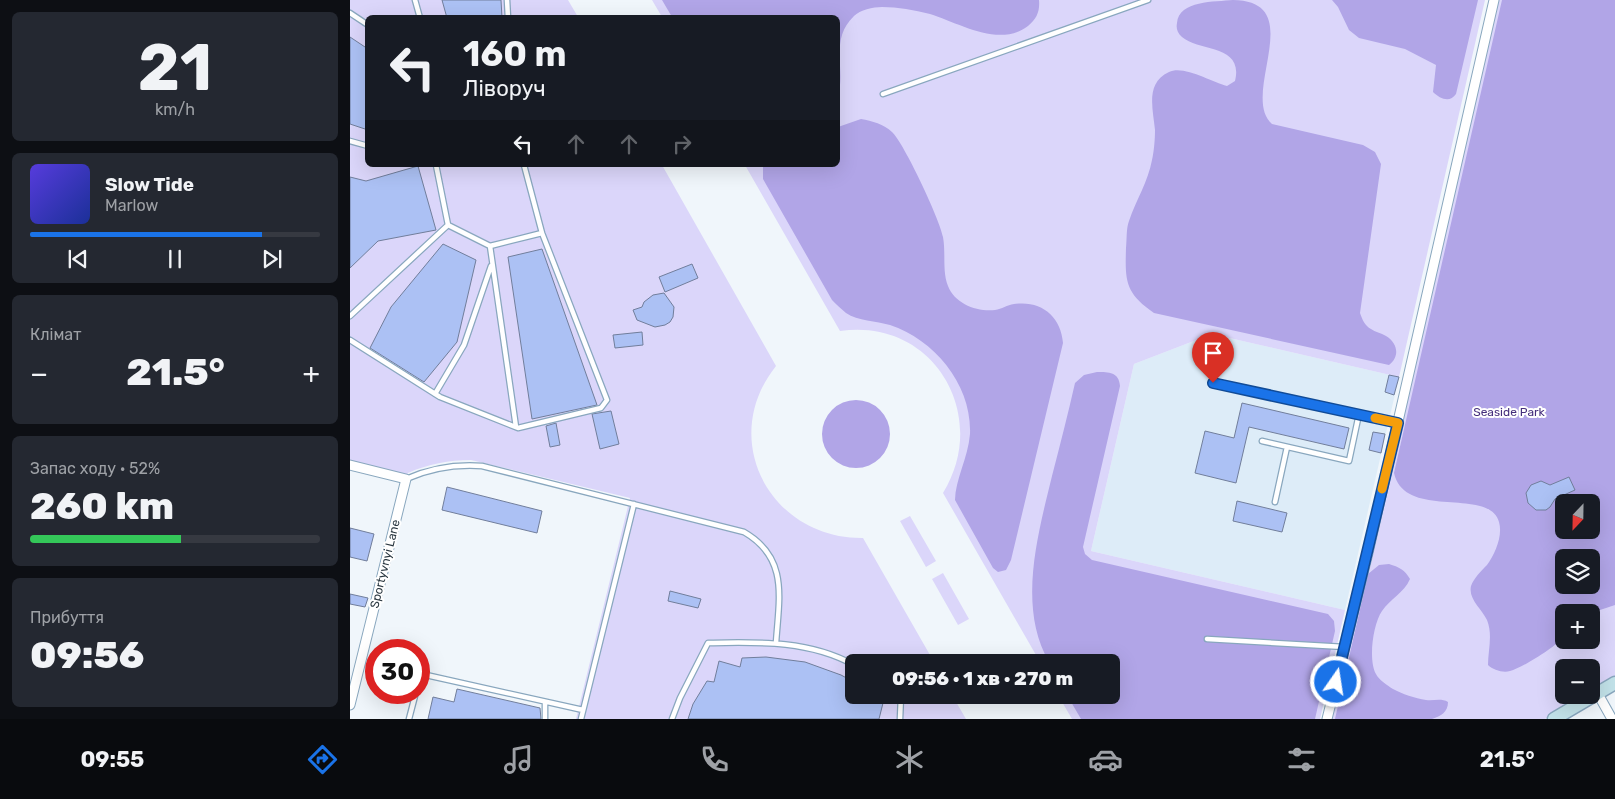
<!DOCTYPE html>
<html lang="uk">
<meta charset="utf-8">
<style>
body{margin:0;font-family:Rubik,sans-serif;background:#242831;color:#f1f3f6;height:100vh;display:flex;flex-direction:column;font-size:19px;white-space:nowrap}
*{box-sizing:border-box;margin:0}
p{font-size:16px;color:#9ea1a6}
.icon{flex:none;width:28px;height:28px;fill:none;stroke:currentColor;stroke-width:2;stroke-linecap:round;stroke-linejoin:round}
.map{position:relative;flex:1;overflow:hidden}
.details{display:flex;flex-direction:column;gap:12px;padding:12px;background:#0d0f14;width:350px}
.details>*{flex:none}
.guide{position:absolute;left:15px;top:15px;width:475px;height:152px;border-radius:8px;box-shadow:0 5px 20px #0002;background:#171b24;color:#f1f3f6;overflow:hidden}
.needle{width:32px;rotate:202deg}
.buttons{position:absolute;left:1205px;top:494px;display:grid;gap:10px}
.buttons a{display:grid;place-items:center;width:45px;height:45px;border-radius:8px;background:#171b24;box-shadow:0 5px 20px #0002;font-size:25px}
.speed{position:absolute;left:15px;top:639px;display:flex;gap:10px;font-size:25px;font-weight:700;text-align:center}
.speed>*{display:grid;place-content:center;width:65px;height:65px;border-radius:50%;background:#171b24;box-shadow:0 5px 20px #0002;line-height:1}
.speed .limit{border:8px solid #d22;background:#fff;color:#111}
.pin{position:absolute;display:grid;place-items:center;width:42px;height:42px;color:#fff;margin:-51px -21px;border-radius:50% 50% 50% 0;rotate:-45deg;box-shadow:0 0 5px #0007}
.pin .icon{rotate:45deg}
.me{position:absolute;width:55px;margin:-28px;rotate:13deg;stroke-linejoin:round;filter:drop-shadow(0 0 4px #0008)}
.turn{display:flex;align-items:center;gap:18px;height:105px;padding:0 15px;font-size:22px}
.turn .icon{width:65px;height:65px;stroke-width:2.5}
.turn b{display:block;font-size:35px;line-height:42px}
.lanes{display:flex;align-items:center;height:48px;padding:0 15px;background:#0003;justify-content:center;gap:25px;direction:ltr}
.lanes .off{opacity:.35}
.big{font-size:38px;font-weight:800;line-height:1.1}
.details .widget{flex:1;display:flex;flex-direction:column;justify-content:center;gap:8px;min-width:0;padding:0 18px;border-radius:8px;background:#242831}
.details .dial{align-items:center;gap:0}
.dial b{font-size:65px;line-height:1}
.song{display:flex;align-items:center;gap:15px}
.cover{width:60px;height:60px;border-radius:8px;background:linear-gradient(135deg,hsl(250 70% 55%),hsl(230 70% 35%))}
.played{height:5px;border-radius:2px;background:linear-gradient(90deg,#1a73e8 80%,#363941 80%)}
.keys{display:flex;justify-content:space-around;direction:ltr}
.heat{display:flex;justify-content:space-between;align-items:center;font-size:28px;direction:ltr}
.charge{height:8px;border-radius:4px;background:linear-gradient(90deg,#34c759 52%,#363941 0)}
.trip{position:absolute;left:495px;top:654px;width:275px;height:50px;border-radius:8px;background:#171b24;box-shadow:0 5px 20px #0002;font-weight:800;line-height:50px;text-align:center}
.menu{display:flex;height:80px;justify-content:space-around;align-items:center;background:#090b0e;color:#9ea1a6}
.menu .icon{width:35px;height:35px}
.menu .on{color:#1a73e8}
.menu b{font-size:22px;color:#f1f3f6}
main{display:flex;flex:1;min-height:0}
.map>svg:first-child{display:block}
.built{fill:#ddecf8}
.green{fill:#dbd6fa;fill-rule:evenodd}
.forest{fill:#b1a5e7;fill-rule:evenodd}
.building{fill:#acc1f4;stroke:#717e9b}
.lines{fill:none;stroke-linecap:round;stroke-linejoin:round}
.lane-casing{stroke:#89a7be;stroke-width:7}
.street-casing{stroke:#89a7be;stroke-width:11}
.secondary-casing{stroke:#89a7be;stroke-width:15}
.lane{stroke:#fff;stroke-width:4.5}
.street{stroke:#fff;stroke-width:9}
.secondary{stroke:#c2e2e9;stroke-width:12}
.route-casing{stroke:#114b97;stroke-width:12}
.route{stroke:#1a73e8;stroke-width:9}
.slow{stroke:#f59e0b;stroke-width:9}
.labels{text-anchor:middle;stroke-width:4;stroke-linejoin:round;paint-order:stroke}
.park-label{font-size:12px;fill:#452f7c;stroke:#fff}
.street-label{font-size:12px;fill:#2b3841;stroke:#fff}
</style>
<main>
<section class="details">
<div class="widget dial"><b>21</b><p>km/h</p></div>
<div class="widget">
<div class="song"><i class="cover"></i><div><b>Slow Tide</b><p>Marlow</p></div></div>
<div class="played"></div>
<div class="keys"><svg class="icon" aria-label="previous" viewBox="0 0 24 24"><path d="M18 5L8 12l10 7zM5 5v14"/></svg><svg class="icon" aria-label="pause" viewBox="0 0 24 24"><path d="M8 5v14M16 5v14"/></svg><svg class="icon" aria-label="next" viewBox="0 0 24 24"><path d="M6 5l10 7-10 7zM19 5v14"/></svg></div>
</div>
<div class="widget"><p>Клімат</p>
<div class="heat"><a>−</a><b class="big">21.5°</b><a>+</a></div>
</div>
<div class="widget"><p>Запас ходу · 52%</p><b class="big">260 km</b><div class="charge"></div></div>
<div class="widget"><p>Прибуття</p><b class="big">09:56</b></div>
</section>
<div class="map">
<svg width="1265" height="719" viewBox="0 0 1265 719">
<rect width="100%" height="100%" fill="#f0f6fb"/>
<!-- built -->
<path class="built" d="M862,334L1049,377L995,610L741,551L784,364Z"/>
<!-- green -->
<path class="green" d="M0,0H218L228,17L18,18V165H312L426,366C367,440 421,539 513,538L584,662H504V695H602L616,719H226L280,498L121,460C99,460 78,464 58,473L56,479L0,465Z
M302,0H1135L1049,377L862,334L784,364L741,551L995,610L970,719H722L708,695H761V662H690L593,493C641,415 583,317 490,331L395,165H488V18L312,17Z
M1145,0H1265V679L1241,693V668H1214V695H1237L1195,719H980ZM1214,502H1241V530H1214ZM1214,558H1241V585H1214ZM1214,612H1241V640H1214Z
M560,516L586,561L576,567L550,521Z
M593,573L619,619L608,625L582,579Z"/>
<!-- forest -->
<path class="forest" d="M312,0H689C690,11 687,19 678,26C649,48 609,23 580,14C564,10 548,7 532,7C523,7 510,10 504,16C479,40 496,69 488,96V18L322,17Z
M883,0C960,1 889,95 922,124L1013,145L1025,152L1031,164L1010,313C1012,319 1015,326 1021,329C1025,332 1031,333 1036,336C1048,343 1050,357 1039,365L804,313C775,293 775,281 776,248C777,239 776,229 779,221C786,200 798,182 802,160C804,151 805,139 805,130C803,109 795,83 819,72C834,65 861,82 877,86L885,81C894,44 849,52 832,37C827,33 826,28 827,23C829,0 865,2 883,0Z
M982,0H1128L1106,94C1100,103 1090,99 1083,92L1086,65L1055,49L1009,38L999,30L988,7Z
M1152,0H1265V605L1241,613L1214,612V637C1205,647 1172,668 1160,671C1153,673 1143,670 1138,665C1138,650 1143,635 1137,620C1132,609 1118,599 1121,586C1124,578 1131,571 1137,565C1145,554 1153,536 1149,522C1139,486 1055,521 1044,473ZM1214,502H1241V530H1214ZM1214,558H1241V585H1214Z
M511,119C522,121 534,124 542,132C554,143 590,220 593,237C596,253 592,271 598,286C605,304 627,312 645,310C652,309 657,305 664,304C691,300 711,316 713,343L661,560L656,570L648,572L643,568L605,500C605,480 618,458 620,434C622,385 585,340 540,325C526,321 508,321 496,313C491,309 486,304 482,300L413,179V165H488V127Z
M747,372C759,372 769,372 770,386L733,547L735,554L742,560L978,614L984,621L985,631L965,719H731L717,695H761V662H699C667,607 688,534 702,476C710,445 718,414 725,383L734,375Z
M472 434a34 34 0 1 1 68 0a34 34 0 1 1-68 0Z
M1039,564C1049,567 1055,570 1060,579C1054,593 1040,599 1032,611C1023,624 1018,660 1026,674C1028,679 1038,686 1043,689C1052,694 1065,698 1076,700C1084,701 1091,698 1098,702C1098,712 1091,716 1082,719H985L1018,574L1029,565Z"/>
<!-- building -->
<path class="building" d="M92,0H151L152,18H97Z
M0,37L18,49V130L0,124Z
M68,166L86,230L28,241L0,268V177L16,181Z
M93,244L126,260L107,342L74,382L20,348L41,307Z
M192,249L247,405L182,419L158,257Z
M342,264L348,278L315,292L309,277Z
M314,293L324,307L323,317L320,322L315,325L305,327L287,320L283,310L292,307L294,302L303,295Z
M292,332L293,345L265,348L263,335Z
M1039,375L1049,377L1044,395L1035,392Z
M892,403L999,428L994,449L899,427L886,483L845,473L855,431L884,438Z
M261,411L269,444L250,449L242,414Z
M206,423L210,445L200,447L196,426Z
M1023,432L1035,434L1031,453L1019,450Z
M1219,477L1225,490L1205,499L1200,507L1196,510H1186L1178,503L1176,493L1181,485L1191,481L1200,485Z
M97,487L192,511L187,533L92,510Z
M887,501L937,513L932,532L883,521Z
M0,528L24,534L17,561L0,557Z
M320,591L351,599L348,608L318,601Z
M0,594L18,598L15,607L0,604Z
M416,657L455,662L491,675L504,682V695H511L510,697L533,703L529,719H338L343,704L357,681L364,682L369,661L390,667L392,658Z
M107,689L190,708L191,719H78L83,697L104,702Z"/>
<g class="lines">
<!-- lane casing -->
<g class="lane-casing">
<path id="lane" d="M65,0L70,18
M157,0L158,18
M0,13L18,25
M533,94L798,0
M0,141L18,146
M86,165L98,225L140,246L192,233
M140,246L166,427
M0,316L98,225
M0,340L90,397L168,428L251,408L257,400L192,233L174,165
M863,383L1048,423
M85,394L114,345L141,266
M912,441L999,461L1009,414
M56,479C81,468 105,464 132,466L394,532C439,558 429,598 426,643
M925,502L937,447
M857,639L995,647
M69,681L76,675L233,710
M195,702V719
M59,719L66,692
M231,719L284,504
M322,719L330,698L358,643C408,642 459,640 504,665
M550,719L551,695"/>
</g>
<!-- street casing -->
<g class="street-casing">
<path id="street" d="M0,465L56,479L0,705
M1248,694L1262,719
M977,719L1018,553L1144,0"/>
</g>
<!-- secondary casing -->
<g class="secondary-casing">
<path id="secondary" d="M1204,719L1265,683"/>
</g>
<!-- lane -->
<use href="#lane" class="lane"/>
<!-- street -->
<use href="#street" class="street"/>
<!-- secondary -->
<use href="#secondary" class="secondary"/>
</g>
<g class="lines">
<!-- route casing -->
<g class="route-casing">
<path id="route" d="M863,383L1048,423L986,682"/>
</g>
<!-- route -->
<use href="#route" class="route"/>
<!-- slow -->
<path class="slow" d="M1025,418L1048,423L1032,489"/>
</g>
<g class="labels">
<!-- park labels -->
<g class="park-label">
<text x="1159" y="416">Seaside Park</text>
</g>
<!-- street labels -->
<g class="street-label">
<text transform="translate(35 564) rotate(-76)" y="4">Sportyvnyi Lane</text>
</g>
</g>
</svg>
<div class="buttons">
<a><svg class="needle" viewBox="-14 -14 28 28"><path d="M0-13l5 13h-10z" fill="#e53935"/><path d="M0 13l5-13h-10z" fill="#9ea1a6"/></svg></a>
<a><svg class="icon" aria-label="layers" viewBox="0 0 24 24"><path d="M12 4l9 5-9 5-9-5zM3 14l9 5 9-5"/></svg></a>
<a>+</a>
<a>−</a>
</div>
<div class="speed"><div class="limit">30</div></div>
<div class="pin" style="left:863px;top:383px;background:#d93025"><svg class="icon" aria-label="arrive" viewBox="0 0 24 24"><path d="M6 21V4h12l-3 4 3 4H6"/></svg></div>
<svg class="me" style="left:986px;top:682px" viewBox="-20 -20 40 40"><circle r="17" fill="#1a73e8" stroke="#fff" stroke-width="3"/><path d="M0-11L8 9 0 5-8 9z" fill="#fff"/></svg>
<div class="trip">09:56 · 1 хв · 270 m</div>
<div class="guide">
<div class="turn"><svg class="icon" aria-label="left" viewBox="0 0 24 24"><path d="M17 20v-9H6M10 6l-5 5 5 5"/></svg><div><b>160 m</b>Ліворуч</div></div>
<div class="lanes"><svg class="icon" aria-label="left" viewBox="0 0 24 24"><path d="M17 20v-9H6M10 6l-5 5 5 5"/></svg><svg class="icon off" aria-label="ahead" viewBox="0 0 24 24"><path d="M12 20V5M6 11l6-6 6 6"/></svg><svg class="icon off" aria-label="ahead" viewBox="0 0 24 24"><path d="M12 20V5M6 11l6-6 6 6"/></svg><svg class="icon off" aria-label="right" viewBox="0 0 24 24"><path d="M7 20v-9h11M14 6l5 5-5 5"/></svg></div>
</div>
</div>
</main>
<nav class="menu">
<b>09:55</b>
<svg class="icon on" aria-label="directions" viewBox="0 0 24 24"><path d="M12 3l9 9-9 9-9-9zM9 14v-3h6M13 9l2 2-2 2"/></svg>
<svg class="icon" aria-label="music" viewBox="0 0 24 24"><path d="M9 18V5l10-2v13"/><circle cx="6" cy="18" r="3"/><circle cx="16" cy="16" r="3"/></svg>
<svg class="icon" aria-label="phone" viewBox="0 0 24 24"><path d="M5 4h4l2 5-3 2q2 4 5 5l2-3 5 2v4C11 20 4 13 5 4z"/></svg>
<svg class="icon" aria-label="climate" viewBox="0 0 24 24"><path d="M12 3v18M4 7l16 10M4 17L20 7"/></svg>
<svg class="icon" aria-label="car" viewBox="0 0 24 24"><path d="M5 17H2v-5l4-1 3-4h7l3 4 3 1v5h-3M9 17h6M6 11h13"/><circle cx="7" cy="17" r="2"/><circle cx="17" cy="17" r="2"/></svg>
<svg class="icon" aria-label="filters" viewBox="0 0 24 24"><path d="M4 7h16M4 17h16"/><circle cx="9" cy="7" r="2"/><circle cx="15" cy="17" r="2"/></svg>
<b>21.5°</b>
</nav>
